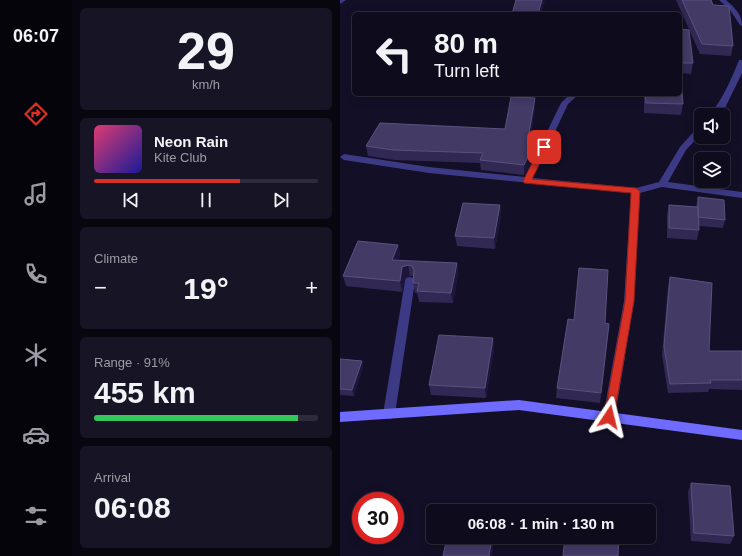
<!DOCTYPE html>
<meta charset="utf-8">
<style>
body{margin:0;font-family:Arial,sans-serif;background:#171425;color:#f1f3f6;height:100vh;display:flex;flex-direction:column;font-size:15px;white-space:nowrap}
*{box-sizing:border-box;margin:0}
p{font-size:13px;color:#9b9ba3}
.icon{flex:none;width:22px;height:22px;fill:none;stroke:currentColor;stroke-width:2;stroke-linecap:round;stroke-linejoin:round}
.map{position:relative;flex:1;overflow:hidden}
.side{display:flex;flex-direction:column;gap:8px;padding:8px;background:#08060f;width:268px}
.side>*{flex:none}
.banner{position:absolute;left:12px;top:12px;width:330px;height:84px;border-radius:6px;box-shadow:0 2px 10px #0003,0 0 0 1px #2e2b3b;background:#0e0b1c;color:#f1f3f6;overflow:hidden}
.fabs{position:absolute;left:354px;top:108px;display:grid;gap:8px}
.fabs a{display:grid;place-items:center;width:36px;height:36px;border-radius:6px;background:#0e0b1c;box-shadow:0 2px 10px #0003,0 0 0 1px #2e2b3b;font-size:20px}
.speed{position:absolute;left:12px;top:492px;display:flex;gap:8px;font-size:20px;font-weight:700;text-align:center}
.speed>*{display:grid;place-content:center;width:52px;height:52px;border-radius:50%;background:#0e0b1c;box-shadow:0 2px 10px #0003,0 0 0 1px #2e2b3b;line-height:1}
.speed .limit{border:6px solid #d22;background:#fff;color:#111}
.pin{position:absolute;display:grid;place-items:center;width:34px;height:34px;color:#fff;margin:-17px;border-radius:8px;box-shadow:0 2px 6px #0006}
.me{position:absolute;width:44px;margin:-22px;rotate:10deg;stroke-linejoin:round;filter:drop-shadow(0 0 3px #0008)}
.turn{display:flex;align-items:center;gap:14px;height:84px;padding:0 16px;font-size:18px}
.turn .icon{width:52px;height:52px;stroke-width:2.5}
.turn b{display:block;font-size:28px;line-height:34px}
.big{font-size:30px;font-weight:700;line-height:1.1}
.side .tile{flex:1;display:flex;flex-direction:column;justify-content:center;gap:6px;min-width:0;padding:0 14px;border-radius:6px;background:#171425}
.side .dial{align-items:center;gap:0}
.dial b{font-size:52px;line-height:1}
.song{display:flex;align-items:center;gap:12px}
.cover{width:48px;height:48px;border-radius:6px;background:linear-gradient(135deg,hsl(340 70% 55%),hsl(240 70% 35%))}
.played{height:4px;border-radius:2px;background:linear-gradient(90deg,#d93025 65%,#2e2b3b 65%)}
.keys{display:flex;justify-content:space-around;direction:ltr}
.heat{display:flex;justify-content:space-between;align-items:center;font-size:22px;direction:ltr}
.charge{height:6px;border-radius:3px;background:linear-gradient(90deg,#34c759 91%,#2e2b3b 0)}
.trip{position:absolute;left:86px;top:504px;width:230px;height:40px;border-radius:6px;background:#0e0b1c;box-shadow:0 2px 10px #0003,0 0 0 1px #2e2b3b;font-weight:700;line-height:40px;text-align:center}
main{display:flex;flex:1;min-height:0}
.tabs{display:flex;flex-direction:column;width:72px;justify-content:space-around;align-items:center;background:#06040b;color:#9b9ba3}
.tabs .icon{width:28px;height:28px}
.tabs .active{color:#d93025}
.tabs b{font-size:18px;color:#f1f3f6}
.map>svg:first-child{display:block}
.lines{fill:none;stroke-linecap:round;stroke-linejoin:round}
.minor{fill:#3d3a85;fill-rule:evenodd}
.secondary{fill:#6f6bff;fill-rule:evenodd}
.wall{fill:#312854}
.shaded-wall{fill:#1d163a}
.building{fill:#433a66;stroke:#5a527e}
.route{fill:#d93025;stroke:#8d1f18}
</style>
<main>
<nav class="tabs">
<b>06:07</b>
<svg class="icon active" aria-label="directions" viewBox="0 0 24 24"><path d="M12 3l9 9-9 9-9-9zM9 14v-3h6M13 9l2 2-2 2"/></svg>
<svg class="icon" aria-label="music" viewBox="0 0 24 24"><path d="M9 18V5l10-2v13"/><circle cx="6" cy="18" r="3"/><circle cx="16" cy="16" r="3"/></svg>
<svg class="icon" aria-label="phone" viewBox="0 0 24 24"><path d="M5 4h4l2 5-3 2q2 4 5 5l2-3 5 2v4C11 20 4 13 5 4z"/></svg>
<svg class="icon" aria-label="climate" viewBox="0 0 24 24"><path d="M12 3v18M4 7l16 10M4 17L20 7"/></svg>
<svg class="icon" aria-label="car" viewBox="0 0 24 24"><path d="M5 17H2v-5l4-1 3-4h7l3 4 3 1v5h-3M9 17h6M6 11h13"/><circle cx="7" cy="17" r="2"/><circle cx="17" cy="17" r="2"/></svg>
<svg class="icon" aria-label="filters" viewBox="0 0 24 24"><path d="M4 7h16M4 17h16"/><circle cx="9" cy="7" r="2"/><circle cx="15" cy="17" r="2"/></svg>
</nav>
<section class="side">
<div class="tile dial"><b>29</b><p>km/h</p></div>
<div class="tile">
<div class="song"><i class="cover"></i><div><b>Neon Rain</b><p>Kite Club</p></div></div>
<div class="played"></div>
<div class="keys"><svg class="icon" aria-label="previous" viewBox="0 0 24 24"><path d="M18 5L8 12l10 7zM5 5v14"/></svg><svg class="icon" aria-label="pause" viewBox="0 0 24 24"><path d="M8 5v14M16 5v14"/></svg><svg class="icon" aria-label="next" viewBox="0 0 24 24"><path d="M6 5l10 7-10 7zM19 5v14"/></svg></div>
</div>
<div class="tile"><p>Climate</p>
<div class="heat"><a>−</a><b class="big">19°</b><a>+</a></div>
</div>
<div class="tile"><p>Range · 91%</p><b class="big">455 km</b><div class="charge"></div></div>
<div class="tile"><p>Arrival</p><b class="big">06:08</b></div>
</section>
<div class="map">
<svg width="402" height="556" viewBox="0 0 402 556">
<rect width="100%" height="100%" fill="#130f26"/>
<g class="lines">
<!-- minor -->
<path class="minor" d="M0,0H6L0,4Z
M379,0H386C394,7 402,14 402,26L400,25L390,10Z
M399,60H402V73L385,108L378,115H370C383,98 391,80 399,60Z
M230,94H239L228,104L193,178L296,188L319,182L340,147L358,127H361V134L346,150L328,182L402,192V198L322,187L300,193L294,301L275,417L273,421L269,422L265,421L263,417L284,301L291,193L89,173L4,160L0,157L4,154L89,167L185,177L221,103Z
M70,277L74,278L75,281L55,414L53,418L49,419L45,418L43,414L65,281L66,278Z"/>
<!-- secondary -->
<path class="secondary" d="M179,400L402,430V440L179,410L0,422V412Z"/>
</g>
<!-- wall -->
<path class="wall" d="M336,0H371L393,46L391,56L360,54Z
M340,29L353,63L351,74L340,73Z
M304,94H340L343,104L341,115L304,113Z
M195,98V108L190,139L196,140L197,150L184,175L141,170L140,163L55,160L28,156L26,146L165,129Z
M358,197L385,220L383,228L359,226V230L357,240L327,238V216L329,205L356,207Z
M160,205L161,216L155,249L117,246L115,236Z
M58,245L60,255L58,261L117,263L118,274L113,303L79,302L77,293H75L73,283L74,276H70L65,278L62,292L6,286L3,276Z
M330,277L369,351H402V390L369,389L368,392L328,393L322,355L328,287Z
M265,323L269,324L260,403L216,398L217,388Z
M153,338L154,349L146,398L91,395L89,385Z
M0,359L22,361L23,367L14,396L0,395Z
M351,483L394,536L390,544L351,541L348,492Z"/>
<!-- shaded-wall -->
<path class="shaded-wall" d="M202,0H205L201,14H198Z
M195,98V108L188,149V139Z
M196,140L197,150L184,175V165Z
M160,205L161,216L155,249L154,238Z
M58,245L60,255L54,271L52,260Z
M117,263L118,274L113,303L111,293Z
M68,265L70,276L65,278L62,292L60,281L62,267Z
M153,338L154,349L146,398L145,388Z
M22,361L23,367L14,396L12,390Z
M152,537H153L154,543L152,556H149Z"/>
<!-- building -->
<path class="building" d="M176,0H202L198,14H172Z
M342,0H371L373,5L389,6L393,46L362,44Z
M340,29L349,30L353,63H340Z
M340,79H341L343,104L306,103L305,94H340Z
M171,97L195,98L188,139L196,140L184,165L140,160L143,153L53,150L26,146L40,123L165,129Z
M358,197L384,200L385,220L358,217Z
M123,203L160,205L154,238L115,236Z
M329,205L358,207L359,230L329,228Z
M18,241L58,245L52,260L117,263L111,293L77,291L79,283H73L74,270L72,266L68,265L62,267L60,281L3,276Z
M239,268L268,270L265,323L269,324L261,393L217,388L228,319L234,320Z
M330,277L372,283L369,351H402V380H370L371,383L330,384L324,346Z
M99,335L153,338L145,388L89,385Z
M0,359L22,361L12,390L0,389Z
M351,483L390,486L394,536L354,533Z
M107,537H152L149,556H103Z
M225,537H279L278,556H223Z"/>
<!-- route -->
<path class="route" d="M204,145L208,147L192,179L296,188L300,191L294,301L274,417L273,420L269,421L265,420L264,417L285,301L291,193L184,183L183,181L200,147Z"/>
</svg>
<div class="fabs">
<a><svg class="icon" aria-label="sound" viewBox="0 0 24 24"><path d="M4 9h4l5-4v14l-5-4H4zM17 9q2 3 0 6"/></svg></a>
<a><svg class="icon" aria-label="layers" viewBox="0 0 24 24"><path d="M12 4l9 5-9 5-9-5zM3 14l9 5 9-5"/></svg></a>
</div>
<div class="speed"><div class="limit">30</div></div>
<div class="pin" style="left:204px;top:147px;background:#d93025"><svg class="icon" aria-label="arrive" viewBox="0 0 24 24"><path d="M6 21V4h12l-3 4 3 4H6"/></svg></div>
<svg class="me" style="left:269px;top:417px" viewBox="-20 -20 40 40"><path d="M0-17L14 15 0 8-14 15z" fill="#d93025" stroke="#fff" stroke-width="4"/></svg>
<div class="trip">06:08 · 1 min · 130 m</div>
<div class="banner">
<div class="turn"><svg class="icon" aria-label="left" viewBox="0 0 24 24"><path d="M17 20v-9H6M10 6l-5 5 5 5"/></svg><div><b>80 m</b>Turn left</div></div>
</div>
</div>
</main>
